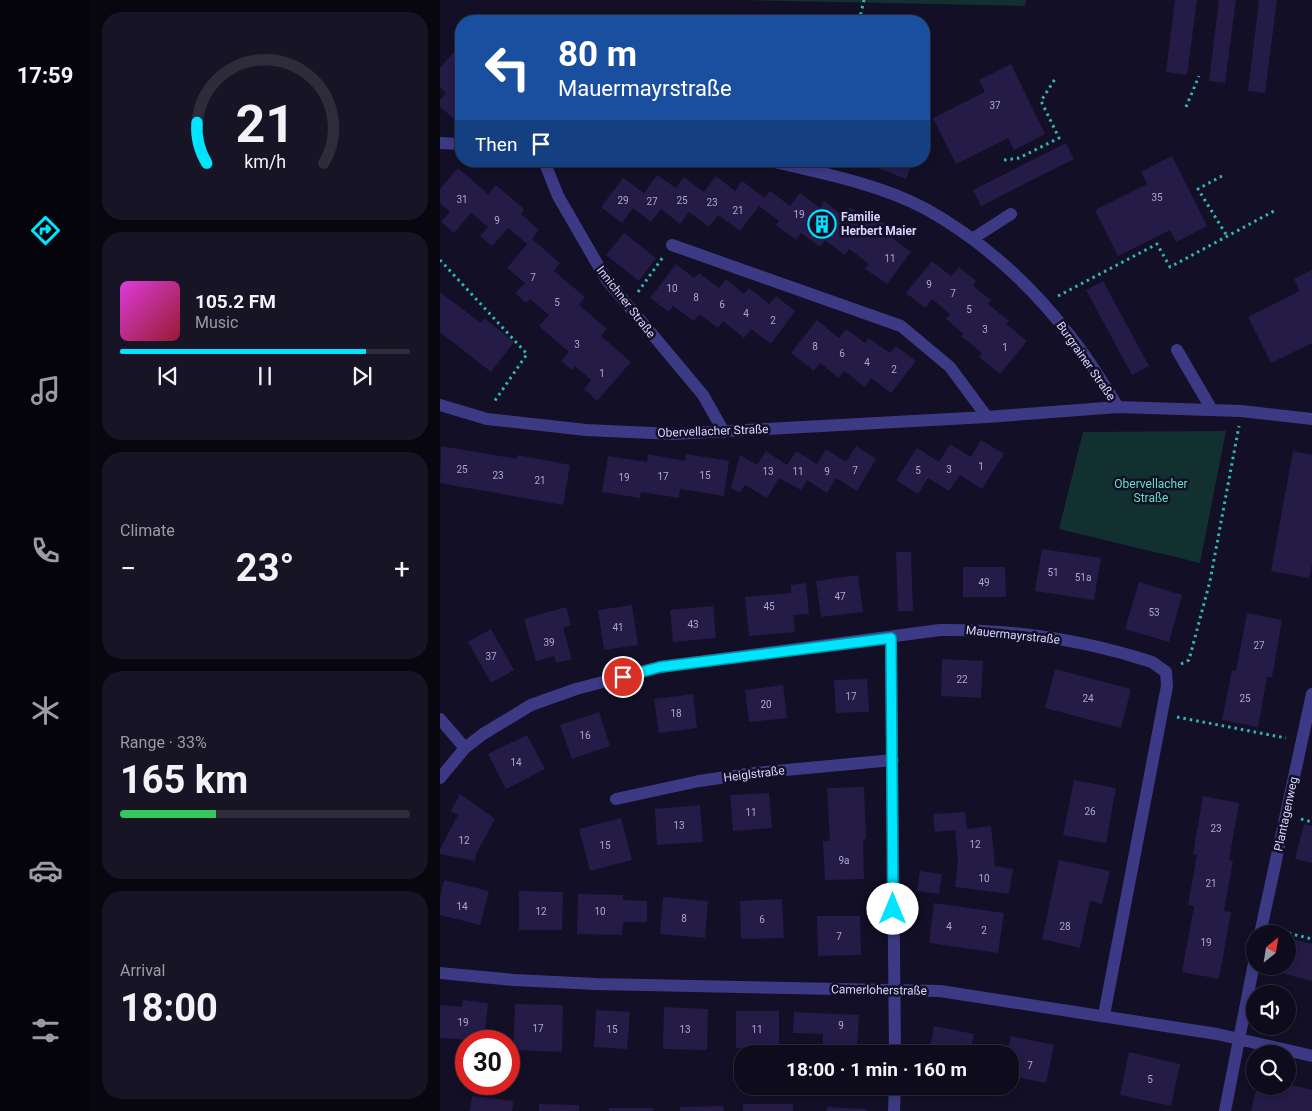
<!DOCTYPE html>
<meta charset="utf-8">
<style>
body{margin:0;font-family:Roboto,sans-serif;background:#171425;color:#f1f3f6;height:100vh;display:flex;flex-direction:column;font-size:19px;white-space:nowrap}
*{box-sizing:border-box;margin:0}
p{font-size:16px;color:#9b9ba3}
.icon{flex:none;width:28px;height:28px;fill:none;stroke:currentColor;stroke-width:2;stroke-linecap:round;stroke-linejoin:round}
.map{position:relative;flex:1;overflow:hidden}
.side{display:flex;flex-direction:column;gap:12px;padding:12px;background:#08060f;width:350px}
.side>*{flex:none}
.hud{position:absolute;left:15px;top:15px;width:475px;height:152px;border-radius:20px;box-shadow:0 2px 8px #0003,0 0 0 1px #2e2b3b;background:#1a4fa0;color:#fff;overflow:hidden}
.needle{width:32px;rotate:30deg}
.tools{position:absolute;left:806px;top:925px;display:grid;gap:10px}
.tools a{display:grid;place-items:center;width:50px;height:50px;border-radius:50%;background:#0e0b1c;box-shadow:0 2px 8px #0003,0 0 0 1px #2e2b3b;font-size:25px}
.speed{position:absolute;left:15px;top:1030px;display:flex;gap:10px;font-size:25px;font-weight:700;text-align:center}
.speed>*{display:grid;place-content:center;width:65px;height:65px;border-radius:50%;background:#0e0b1c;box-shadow:0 2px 8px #0003,0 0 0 1px #2e2b3b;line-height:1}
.speed .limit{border:8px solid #d22;background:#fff;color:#111}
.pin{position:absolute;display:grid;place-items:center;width:42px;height:42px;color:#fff;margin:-21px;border:2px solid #fff;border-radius:50%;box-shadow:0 1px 5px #0007}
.me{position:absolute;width:55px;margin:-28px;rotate:0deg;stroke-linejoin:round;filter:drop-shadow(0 0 4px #0008)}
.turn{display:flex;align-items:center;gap:18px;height:105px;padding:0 20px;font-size:22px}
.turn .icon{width:65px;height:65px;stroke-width:2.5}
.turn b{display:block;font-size:35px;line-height:42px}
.then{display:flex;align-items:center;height:48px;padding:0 20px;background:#0003;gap:10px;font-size:19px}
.big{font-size:38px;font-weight:700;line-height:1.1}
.side .widget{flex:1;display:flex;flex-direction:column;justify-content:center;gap:8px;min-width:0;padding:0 18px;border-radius:20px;background:#171425}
.side .dial{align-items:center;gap:0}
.dial svg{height:130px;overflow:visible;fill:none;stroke:#2e2b3b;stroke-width:7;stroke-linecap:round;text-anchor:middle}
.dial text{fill:#f1f3f6;stroke:none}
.song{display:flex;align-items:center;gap:15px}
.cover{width:60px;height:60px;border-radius:8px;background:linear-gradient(135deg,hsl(300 70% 55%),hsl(350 70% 35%))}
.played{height:5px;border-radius:2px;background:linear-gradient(90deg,#00e5ff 85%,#2e2b3b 85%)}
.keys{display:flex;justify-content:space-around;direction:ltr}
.heat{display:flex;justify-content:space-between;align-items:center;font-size:28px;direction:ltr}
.charge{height:8px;border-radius:4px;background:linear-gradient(90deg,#34c759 33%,#2e2b3b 0)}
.trip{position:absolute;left:294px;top:1045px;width:285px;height:50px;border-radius:20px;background:#0e0b1c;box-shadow:0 2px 8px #0003,0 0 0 1px #2e2b3b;font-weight:700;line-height:50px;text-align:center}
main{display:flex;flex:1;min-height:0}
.tab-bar{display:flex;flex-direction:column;width:90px;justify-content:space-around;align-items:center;background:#06040b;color:#9b9ba3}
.tab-bar .icon{width:35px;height:35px}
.tab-bar .selected{color:#00e5ff}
.tab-bar b{font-size:22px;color:#f1f3f6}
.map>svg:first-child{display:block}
.green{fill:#12302f}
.building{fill:#241b47}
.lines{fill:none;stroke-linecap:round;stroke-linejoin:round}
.path{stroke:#2fb8b0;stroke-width:3;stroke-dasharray:2.5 4;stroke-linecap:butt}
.minor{stroke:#3d3a85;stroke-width:12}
.route-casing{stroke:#0095a6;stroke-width:12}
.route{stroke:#00e5ff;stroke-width:9}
.labels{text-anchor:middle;stroke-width:5;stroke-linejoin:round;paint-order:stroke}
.number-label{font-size:10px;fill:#aca6d1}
.poi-label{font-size:12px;font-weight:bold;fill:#d9d4ff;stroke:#130f26;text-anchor:start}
.street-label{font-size:12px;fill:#d9d4ff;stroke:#130f26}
.park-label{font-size:12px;fill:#5fe0c0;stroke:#130f26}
</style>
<main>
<nav class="tab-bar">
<b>17:59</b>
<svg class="icon selected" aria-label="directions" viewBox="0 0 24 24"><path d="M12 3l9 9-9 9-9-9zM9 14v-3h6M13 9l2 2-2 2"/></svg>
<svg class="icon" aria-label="music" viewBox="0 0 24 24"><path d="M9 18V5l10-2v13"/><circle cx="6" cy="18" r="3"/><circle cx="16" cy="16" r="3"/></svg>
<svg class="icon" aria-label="phone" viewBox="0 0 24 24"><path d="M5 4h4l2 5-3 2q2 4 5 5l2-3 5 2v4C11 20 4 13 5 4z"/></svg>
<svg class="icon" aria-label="climate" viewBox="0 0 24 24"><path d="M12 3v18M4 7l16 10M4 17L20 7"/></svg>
<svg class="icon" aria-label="car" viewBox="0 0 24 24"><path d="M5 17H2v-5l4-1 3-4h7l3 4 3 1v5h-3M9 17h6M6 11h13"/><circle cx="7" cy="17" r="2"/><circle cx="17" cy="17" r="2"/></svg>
<svg class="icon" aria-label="filters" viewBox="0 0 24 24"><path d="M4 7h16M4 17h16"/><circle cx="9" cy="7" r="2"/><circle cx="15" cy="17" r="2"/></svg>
</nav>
<section class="side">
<div class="widget dial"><svg viewBox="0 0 100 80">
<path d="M14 69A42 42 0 1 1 86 69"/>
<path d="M14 69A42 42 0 0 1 8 44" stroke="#00e5ff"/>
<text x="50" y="56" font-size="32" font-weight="700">21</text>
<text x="50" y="72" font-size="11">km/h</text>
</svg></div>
<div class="widget">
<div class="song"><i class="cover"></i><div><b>105.2 FM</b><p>Music</p></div></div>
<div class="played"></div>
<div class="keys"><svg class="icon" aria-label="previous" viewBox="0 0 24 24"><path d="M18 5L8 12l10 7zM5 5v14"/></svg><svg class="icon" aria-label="pause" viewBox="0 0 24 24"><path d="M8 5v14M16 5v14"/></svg><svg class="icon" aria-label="next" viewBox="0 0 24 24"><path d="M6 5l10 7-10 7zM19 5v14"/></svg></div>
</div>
<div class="widget"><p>Climate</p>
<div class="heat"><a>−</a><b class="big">23°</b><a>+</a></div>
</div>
<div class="widget"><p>Range · 33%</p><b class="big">165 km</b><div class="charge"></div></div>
<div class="widget"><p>Arrival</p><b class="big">18:00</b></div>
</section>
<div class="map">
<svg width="872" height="1111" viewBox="0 0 872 1111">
<rect width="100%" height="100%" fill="#130f26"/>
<!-- green -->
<path class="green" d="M301,0H586L585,6Z
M786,431L760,563L619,529L643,432Z"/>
<!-- building -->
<path class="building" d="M735,0H757L747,75L726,72Z
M779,0H796L785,83L769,81Z
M819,0H837L825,93L808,91Z
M18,47L21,50V108L13,118L0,107V100L6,93L0,87V68Z
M571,64L605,134L574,150L568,138L516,164L493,118L545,92L539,80Z
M626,143L634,159L541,206L533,190Z
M732,156L767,226L736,242L730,230L678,256L655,210L707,184L701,172Z
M420,161H473L466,179Z
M18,168L48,194L56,185L84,209L81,214L99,230L92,239L120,263L114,271L145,297L139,305L167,329L161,336L191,362L157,401L144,389L151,380L135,366L132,370L121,361L129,352L99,326L109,315L90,299L86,303L75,293L85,283L67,268L87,244L68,228L52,246L40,236L48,227L31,213L14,233L1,222L10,212L0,203V189Z
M217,175L236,188L244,177L264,192L276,176L295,191L302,181L325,198L330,191L350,206L360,193L380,208L384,201L403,216L410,207L430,222L434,216L454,231L450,236L471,252L447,284L425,269L429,264L409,249L405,255L385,240L380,247L361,233L356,240L336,225L339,221L319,206L300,231L278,215L269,227L249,212L240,224L221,209L211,222L193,208L182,223L161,207L183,178L204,193Z
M184,233L216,258L199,281L166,255Z
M492,261L511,276L519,267L536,281L533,286L551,300L548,304L569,321L566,324L587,341L560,374L539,357L542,353L521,336L524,334L506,319L510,314L492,299L485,308L466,293Z
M236,264L254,278L259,273L279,288L286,279L304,294L309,288L329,304L336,296L355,311L331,344L311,329L304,338L283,321L278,328L259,314L254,321L233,306L229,312L210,298Z
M872,270V343L831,363L808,317L860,291L854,279Z
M663,281L709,366L692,375L646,290Z
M0,292L41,323L44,318L74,342L51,372L0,332Z
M377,320L399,338L406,329L425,343L429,338L450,353L456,346L476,361L451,393L431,378L425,387L404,371L399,378L380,363L374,371L351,353Z
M541,440L564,454L542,489L520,475L509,491L488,478L478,494L456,480L477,448L499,462L510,444L531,457Z
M1,446L77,459L78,455L130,465L123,505L0,483Z
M416,446L436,459L417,491L396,478L387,493L367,480L361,490L339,478L327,498L305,485L300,493L291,488L300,455L317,465L326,451L347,465L356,451L377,464L386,449L406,462Z
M853,451L872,455V564L869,578L831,571Z
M208,454L245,461L246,454L289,461L284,496L240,489L239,498L201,492L200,498L162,492L168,456L207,462Z
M602,549L661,558L654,600L595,591Z
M456,552H471L473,611H458Z
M523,567H565L566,597H523Z
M418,575L423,612L381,617L376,581Z
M699,582L742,595L729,642L685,629Z
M366,583L369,614L353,615L355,632L309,636L305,597L351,593V585Z
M192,605L198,645L164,650L158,610Z
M273,606L276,638L233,642L230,610Z
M126,607L131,625L123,628L132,659L116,663L114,656L96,661L84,619Z
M807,613L842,620L832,677H827L818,727L782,720L792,670L796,671Z
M51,629L74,670L51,683L28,642Z
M502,659L543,661L541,698L501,696Z
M615,669L691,689L681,728L605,708Z
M427,679L429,712L396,713L394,680Z
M343,685L347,718L309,722L305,690Z
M253,694L257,728L219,733L214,699Z
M159,712L170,746L132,759L120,725Z
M87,735L105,769L66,789L48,754Z
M634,780L676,788L666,843L623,835Z
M424,787L426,839H423L424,879L385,880L383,841H390L387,788Z
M329,793L332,828L293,831L290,795Z
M20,794L55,819L36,854L35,861L0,854V849L18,815L11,811Z
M763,796L799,803L789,860L793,861L784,911L791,912L779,979L742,972L754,906L748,905L757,855L753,854Z
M260,805L263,842L217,845L215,809Z
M525,812L527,829L551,826L555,866L573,869L569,894L515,887L518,861L515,830L495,832L493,814Z
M181,818L192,860L150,871L139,829Z
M864,824L872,826V863L855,859Z
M619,860L670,871L662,904L650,901L640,948L602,939Z
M480,871L502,874L499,894L477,891Z
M4,880L49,891L40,925L0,915V897Z
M79,891L123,892L122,930H79Z
M138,894L183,895V900L207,901V922H183L182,935L137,934Z
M223,897L268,901L265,938L220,934Z
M342,899L344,938L301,939L300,901Z
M494,903L564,913L558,953L489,943Z
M377,916H420L421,955L378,956Z
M848,938L872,944V981L830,970L831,966H848Z
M23,1000L48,1003L44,1041L0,1038V1005L22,1007Z
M75,1004L123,1005L122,1052L73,1050Z
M224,1007L268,1009L267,1050L223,1049Z
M156,1010L190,1012L187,1049L154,1047Z
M296,1011H339V1048H296Z
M354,1012L419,1015L417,1046L383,1044V1034L353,1033Z
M494,1026L534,1034L530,1054H489Z
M571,1036L614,1045L606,1083L570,1076V1054H567Z
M689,1052L740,1064L731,1106L680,1095Z
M848,1084L872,1090V1111H811L817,1086H848Z
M32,1096L74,1101L72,1111H30Z
M99,1104L139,1105V1111H99Z
M303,1104H353V1111H303Z
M283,1106L284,1111H240V1107Z
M387,1107L427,1109V1111H387Z
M169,1108H214L213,1111H169Z"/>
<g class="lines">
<!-- path -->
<path class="path" d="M419,21L424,0
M746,107L759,76
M564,160L579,158L619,138L601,101L615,79
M782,176L758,189L787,236
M0,260L87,354L54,402
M198,292L223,257
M618,296L717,244L730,267L834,211
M741,664L749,660L770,581L799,426
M737,717L846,738
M861,819L872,822
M836,930L872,939"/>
<!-- minor -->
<path class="minor" d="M0,143L21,144
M104,161L118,196L166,279L263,395L284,432
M330,161C382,173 439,184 486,209C543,241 592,286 631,337C649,359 663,383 678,407
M532,239L571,214
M232,245L461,326L510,367L547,417
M737,350L772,410
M0,405L47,419L146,430L234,434L547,417L678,407L801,411L872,419
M451,638L455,1054
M0,719L25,748
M0,778L25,748L43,734L91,705L136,689L220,667L500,630C572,629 644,640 712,662L726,672L727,686L664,1015
M176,799L259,781L315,773L453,760
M820,934L872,694
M0,973L74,980L156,984L500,991L777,1034L872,1056
M454,1111L455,1086
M785,1111L815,958"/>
</g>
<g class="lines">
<!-- route casing -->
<g class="route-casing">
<path id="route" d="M183,677L220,667L451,638L453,909"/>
</g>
<!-- route -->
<use href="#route" class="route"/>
</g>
<!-- icons -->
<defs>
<g id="building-ring" transform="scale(1.4375)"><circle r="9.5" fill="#130f26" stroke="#00e5ff" stroke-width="1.5"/><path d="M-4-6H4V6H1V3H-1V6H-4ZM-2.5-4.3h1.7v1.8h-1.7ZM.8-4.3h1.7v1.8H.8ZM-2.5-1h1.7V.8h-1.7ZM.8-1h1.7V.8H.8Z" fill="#00e5ff"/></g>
</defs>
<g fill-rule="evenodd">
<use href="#building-ring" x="382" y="224"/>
</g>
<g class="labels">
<!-- number labels -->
<g class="number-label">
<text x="555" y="109">37</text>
<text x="717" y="201">35</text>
<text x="22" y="203">31</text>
<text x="183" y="204">29</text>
<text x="242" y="204">25</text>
<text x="212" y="205">27</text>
<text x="272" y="206">23</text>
<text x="298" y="214">21</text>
<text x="359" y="218">19</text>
<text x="57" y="224">9</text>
<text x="450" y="262">11</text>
<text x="93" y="281">7</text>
<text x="489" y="288">9</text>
<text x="232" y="292">10</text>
<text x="513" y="297">7</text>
<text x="256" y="301">8</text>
<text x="117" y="306">5</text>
<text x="282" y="308">6</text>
<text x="529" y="313">5</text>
<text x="306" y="317">4</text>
<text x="333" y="324">2</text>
<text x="545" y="333">3</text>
<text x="137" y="348">3</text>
<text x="375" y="350">8</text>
<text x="565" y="351">1</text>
<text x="402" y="357">6</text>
<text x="427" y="366">4</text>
<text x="454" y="373">2</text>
<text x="162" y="377">1</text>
<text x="541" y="470">1</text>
<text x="22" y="473">25</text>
<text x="509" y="473">3</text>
<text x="415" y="474">7</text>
<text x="478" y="474">5</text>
<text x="328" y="475">13</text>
<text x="358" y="475">11</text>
<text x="387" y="475">9</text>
<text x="58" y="479">23</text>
<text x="265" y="479">15</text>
<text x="223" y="480">17</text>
<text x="184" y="481">19</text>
<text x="100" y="484">21</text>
<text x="613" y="576">51</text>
<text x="643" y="581">51a</text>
<text x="544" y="586">49</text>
<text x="400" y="600">47</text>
<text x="329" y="610">45</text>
<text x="714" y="616">53</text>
<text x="253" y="628">43</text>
<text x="178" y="631">41</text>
<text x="109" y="646">39</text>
<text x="819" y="649">27</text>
<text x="51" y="660">37</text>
<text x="522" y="683">22</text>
<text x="411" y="700">17</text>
<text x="648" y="702">24</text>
<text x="805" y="702">25</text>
<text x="326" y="708">20</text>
<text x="236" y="717">18</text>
<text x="145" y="739">16</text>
<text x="76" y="766">14</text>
<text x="650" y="815">26</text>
<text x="311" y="816">11</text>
<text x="239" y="829">13</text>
<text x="776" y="832">23</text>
<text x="24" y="844">12</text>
<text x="535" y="848">12</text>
<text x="165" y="849">15</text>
<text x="404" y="864">9a</text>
<text x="544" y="882">10</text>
<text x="771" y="887">21</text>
<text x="22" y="910">14</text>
<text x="101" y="915">12</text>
<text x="160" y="915">10</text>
<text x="244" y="922">8</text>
<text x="322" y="923">6</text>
<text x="509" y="930">4</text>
<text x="625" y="930">28</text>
<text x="544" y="934">2</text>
<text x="399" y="940">7</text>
<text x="766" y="946">19</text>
<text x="23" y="1026">19</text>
<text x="401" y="1029">9</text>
<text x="98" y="1032">17</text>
<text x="172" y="1033">15</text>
<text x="245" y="1033">13</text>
<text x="317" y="1033">11</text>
<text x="590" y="1069">7</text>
<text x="710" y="1083">5</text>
</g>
<!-- poi labels -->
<g class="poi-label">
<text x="401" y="221">Familie<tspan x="401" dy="14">Herbert Maier</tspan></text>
</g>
<!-- street labels -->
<g class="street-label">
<text transform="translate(186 302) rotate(52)" y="4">Innichner Straße</text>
<text transform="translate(646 361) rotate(55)" y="4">Burgrainer Straße</text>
<text transform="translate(273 431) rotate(-2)" y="4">Obervellacher Straße</text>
<text transform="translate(573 635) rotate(6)" y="4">Mauermayrstraße</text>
<text transform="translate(314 774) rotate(-7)" y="4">Heiglstraße</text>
<text transform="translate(846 814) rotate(-78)" y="4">Plantagenweg</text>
<text transform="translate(439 990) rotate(1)" y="4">Camerloherstraße</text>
</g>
<!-- park labels -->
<g class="park-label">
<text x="711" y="488">Obervellacher<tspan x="711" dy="14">Straße</tspan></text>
</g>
</g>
</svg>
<div class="tools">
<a><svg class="needle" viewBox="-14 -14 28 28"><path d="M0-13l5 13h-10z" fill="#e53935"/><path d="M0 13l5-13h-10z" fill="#9b9ba3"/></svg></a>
<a><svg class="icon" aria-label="sound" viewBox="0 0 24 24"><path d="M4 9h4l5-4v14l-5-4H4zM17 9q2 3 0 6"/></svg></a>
<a><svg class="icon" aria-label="search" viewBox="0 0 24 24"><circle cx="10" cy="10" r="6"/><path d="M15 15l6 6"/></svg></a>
</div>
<div class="speed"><div class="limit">30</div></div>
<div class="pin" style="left:183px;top:677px;background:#d93025"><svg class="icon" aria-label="arrive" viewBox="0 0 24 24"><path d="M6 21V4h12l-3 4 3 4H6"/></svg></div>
<svg class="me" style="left:453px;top:909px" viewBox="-20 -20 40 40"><circle r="19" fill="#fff"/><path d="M0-13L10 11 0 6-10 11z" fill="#00e5ff"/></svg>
<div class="trip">18:00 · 1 min · 160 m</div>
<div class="hud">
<div class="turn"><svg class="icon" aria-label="left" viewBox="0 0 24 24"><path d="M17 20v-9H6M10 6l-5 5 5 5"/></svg><div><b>80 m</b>Mauermayrstraße</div></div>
<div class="then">Then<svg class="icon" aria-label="arrive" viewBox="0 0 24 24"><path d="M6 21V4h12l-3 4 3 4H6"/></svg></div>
</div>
</div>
</main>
